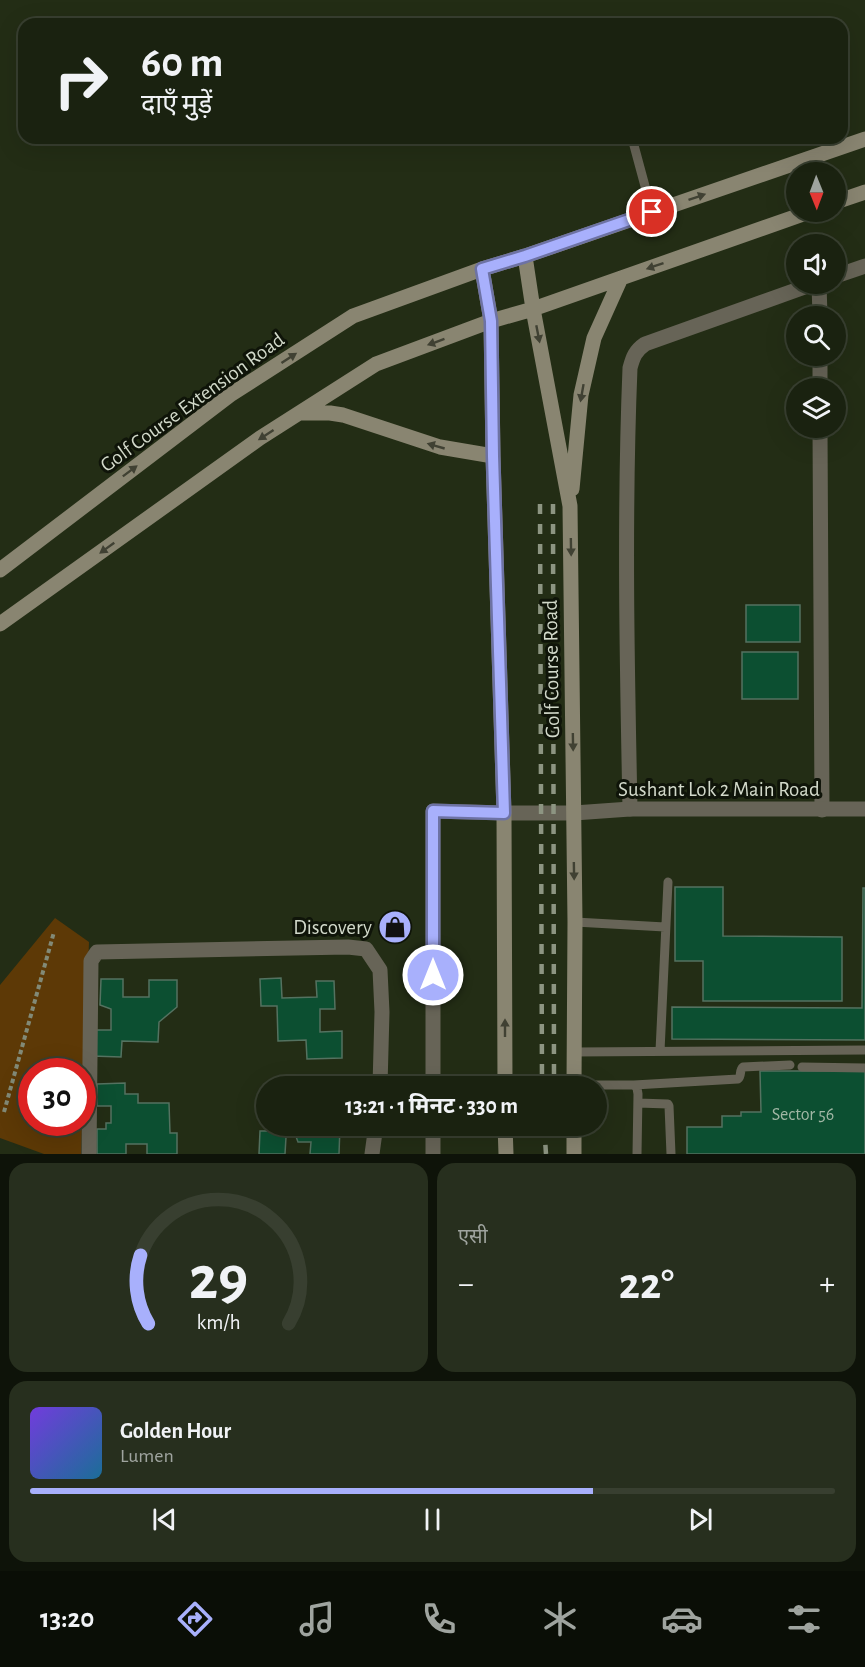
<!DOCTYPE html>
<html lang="hi">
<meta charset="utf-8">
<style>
body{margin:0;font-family:"Alegreya Sans","Noto Sans Devanagari",sans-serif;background:#272f1e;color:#f1f3f6;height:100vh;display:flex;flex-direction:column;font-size:22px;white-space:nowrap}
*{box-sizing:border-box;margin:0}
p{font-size:20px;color:#9fa49f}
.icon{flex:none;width:33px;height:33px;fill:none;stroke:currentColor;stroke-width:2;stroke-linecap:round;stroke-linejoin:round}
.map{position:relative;height:1154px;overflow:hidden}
.sheet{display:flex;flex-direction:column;gap:9px;padding:9px;background:#0e1309;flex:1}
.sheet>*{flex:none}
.banner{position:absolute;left:18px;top:18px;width:830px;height:126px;border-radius:18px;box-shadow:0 6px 24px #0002,0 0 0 2px #383f30;background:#1a2210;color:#f1f3f6;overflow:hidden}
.needle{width:39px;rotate:179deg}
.tools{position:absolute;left:786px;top:162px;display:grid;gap:12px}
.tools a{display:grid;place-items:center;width:60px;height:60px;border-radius:50%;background:#1a2210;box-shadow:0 6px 24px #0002,0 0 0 2px #383f30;font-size:30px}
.speed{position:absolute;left:18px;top:1058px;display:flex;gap:12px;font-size:30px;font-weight:700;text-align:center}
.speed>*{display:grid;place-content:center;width:78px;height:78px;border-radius:50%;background:#1a2210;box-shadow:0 6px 24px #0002,0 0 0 2px #383f30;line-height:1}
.speed .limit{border:9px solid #d22;background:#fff;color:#111}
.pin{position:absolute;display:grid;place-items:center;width:51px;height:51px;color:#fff;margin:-26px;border:3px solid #fff;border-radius:50%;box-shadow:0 2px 6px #0007}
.me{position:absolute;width:66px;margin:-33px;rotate:0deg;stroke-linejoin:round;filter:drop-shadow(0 0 4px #0008)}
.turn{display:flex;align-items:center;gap:21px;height:126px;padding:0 24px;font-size:27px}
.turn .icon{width:78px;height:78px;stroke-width:2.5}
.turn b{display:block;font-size:42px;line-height:51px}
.big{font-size:45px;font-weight:700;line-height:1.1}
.sheet .widget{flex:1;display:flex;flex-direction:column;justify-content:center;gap:9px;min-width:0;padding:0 21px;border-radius:18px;background:#272f1e}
.sheet .dial{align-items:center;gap:0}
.dial svg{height:156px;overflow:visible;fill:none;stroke:#383f30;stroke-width:7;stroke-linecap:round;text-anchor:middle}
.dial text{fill:#f1f3f6;stroke:none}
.song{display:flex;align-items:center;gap:18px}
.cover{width:72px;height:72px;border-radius:9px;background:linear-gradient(135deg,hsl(260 70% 55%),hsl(200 70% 35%))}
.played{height:6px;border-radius:3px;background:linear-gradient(90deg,#a8b0fc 70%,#383f30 70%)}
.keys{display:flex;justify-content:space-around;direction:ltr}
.heat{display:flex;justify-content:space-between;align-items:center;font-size:33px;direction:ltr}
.sheet .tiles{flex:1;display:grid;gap:9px;grid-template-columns:1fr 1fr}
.widget:last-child{grid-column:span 2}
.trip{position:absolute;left:256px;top:1076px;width:351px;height:60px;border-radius:30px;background:#1a2210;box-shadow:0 6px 24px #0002,0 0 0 2px #383f30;font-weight:700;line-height:60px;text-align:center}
.tab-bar{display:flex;height:96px;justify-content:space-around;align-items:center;background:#0a0e06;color:#9fa49f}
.tab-bar .icon{width:42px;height:42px}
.tab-bar .active{color:#a8b0fc}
.tab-bar b{font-size:27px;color:#f1f3f6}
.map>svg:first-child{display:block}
.green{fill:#5d3906}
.building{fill:#0c4f31;stroke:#547260;stroke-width:1.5}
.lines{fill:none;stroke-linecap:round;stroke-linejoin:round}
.path{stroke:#828a77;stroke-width:4;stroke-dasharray:4.5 3;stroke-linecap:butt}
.service{stroke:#676457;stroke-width:9}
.minor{stroke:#676457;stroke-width:15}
.tertiary{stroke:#676457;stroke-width:15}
.secondary{stroke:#898571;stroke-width:15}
.rail{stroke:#8d9582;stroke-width:4.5;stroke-dasharray:10 10;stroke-linecap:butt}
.oneway{fill:#404133}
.route-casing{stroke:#6d72a4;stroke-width:15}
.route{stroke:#a8b0fc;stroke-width:10}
.labels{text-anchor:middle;stroke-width:6;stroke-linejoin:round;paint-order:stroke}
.number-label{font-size:18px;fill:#a0b6a4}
.street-label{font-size:21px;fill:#d2d9ca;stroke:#0f1409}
.poi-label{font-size:21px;fill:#d2d9ca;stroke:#0f1409;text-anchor:end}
</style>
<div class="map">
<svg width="865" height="1154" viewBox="0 0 865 1154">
<rect width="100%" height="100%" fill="#232d15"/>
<!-- green -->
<path class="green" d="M55,918L89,942L83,1110L82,1071H32V1122H82L81,1154H44L0,1138V985Z"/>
<!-- building -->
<path class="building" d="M746,605H800V642H746Z
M742,652H798V699H742Z
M675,887H723V936L842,937V1001H703V961H675Z
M863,888H865V1040L672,1039V1007L862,1008Z
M281,978L282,998L317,997L316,981H334L335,1009H320V1032L342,1031V1058L307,1059L306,1040L278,1041L277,1006H261L260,979Z
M101,979H123V997H149V980H177V1007L159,1022L158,1042L122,1041L121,1057L92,1056V1030H111V1009L100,1005Z
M760,1071H865V1154H687V1127H722V1116H741V1112H761Z
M303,1081L344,1082V1086H303Z
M125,1083V1094H138V1103H169L170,1133H177V1154H147V1144H126V1154H97V1129H106V1123H111V1106H97V1084Z
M280,1125L340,1126L339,1154H310L311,1142H298L295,1134L286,1137L285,1154H259L260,1131H279Z"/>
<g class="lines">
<!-- path -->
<path class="path" d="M4,1112L54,932"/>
<!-- service -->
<path class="service" d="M632,138L652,212
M575,922L665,927
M660,1051L668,882
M574,1052L865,1050
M802,1067L865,1068
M574,1085H634L637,1088L638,1094L637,1154
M634,1085L738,1079C742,1076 739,1070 743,1067L790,1065
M638,1103L668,1104L669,1106L671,1154"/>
<!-- minor -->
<path class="minor" d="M836,276L865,266
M819,284L820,316
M820,356V388
M820,428L822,810
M630,809C627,662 624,515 630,368C633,357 635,351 645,344L813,284
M433,1086V811L504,813
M433,1125V1154
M89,1154L91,961L97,952L348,947L366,949L380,970L382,1012L380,1086
M372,1154L376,1125"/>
<!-- tertiary -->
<path class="tertiary" d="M504,813H574L630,809H865"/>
<!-- secondary -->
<path class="secondary" d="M836,202L865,192
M525,256L533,309L570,506L575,922L574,1086
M482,269L491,321L493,456L504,813L505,1086
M300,413H330L343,415L440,447L493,456
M572,489L581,395L594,338L621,278
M0,570L230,395L353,316L482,269L525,256L865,139
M0,624L260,438L376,364L491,321L533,309L809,212
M505,1125L506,1154
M574,1125V1154"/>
<!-- rail -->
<path class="rail" d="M540,504L542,1086
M553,504L554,1086
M544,1125L546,1154"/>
</g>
<!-- one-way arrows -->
<defs><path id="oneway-solid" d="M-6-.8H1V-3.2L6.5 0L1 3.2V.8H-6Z" transform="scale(1.5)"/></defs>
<g class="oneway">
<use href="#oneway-solid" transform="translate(697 197) rotate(-19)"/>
<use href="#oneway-solid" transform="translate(655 266) rotate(161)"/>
<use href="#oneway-solid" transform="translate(538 334) rotate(79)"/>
<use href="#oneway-solid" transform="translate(436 342) rotate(160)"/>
<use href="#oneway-solid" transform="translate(289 358) rotate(-33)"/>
<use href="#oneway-solid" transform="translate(582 393) rotate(100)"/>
<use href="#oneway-solid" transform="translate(266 435) rotate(147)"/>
<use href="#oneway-solid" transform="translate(436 446) rotate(-164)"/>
<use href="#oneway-solid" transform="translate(130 471) rotate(-37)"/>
<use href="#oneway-solid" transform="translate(571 547) rotate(89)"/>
<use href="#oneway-solid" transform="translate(107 548) rotate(144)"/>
<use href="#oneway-solid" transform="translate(573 742) rotate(89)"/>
<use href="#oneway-solid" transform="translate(574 871) rotate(89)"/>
<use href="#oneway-solid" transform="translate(505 1028) rotate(-90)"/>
</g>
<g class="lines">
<!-- route casing -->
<g class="route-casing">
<path id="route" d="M433,975V811L504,813L493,456L491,321L482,269L525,256L652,212"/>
</g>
<!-- route -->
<use href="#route" class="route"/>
</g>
<!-- icons -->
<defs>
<g id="shop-disc" transform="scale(1.725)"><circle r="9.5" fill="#a8b0fc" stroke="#0f1409"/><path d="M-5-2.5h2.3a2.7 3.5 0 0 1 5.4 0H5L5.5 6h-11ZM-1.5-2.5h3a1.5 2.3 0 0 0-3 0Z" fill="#111"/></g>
</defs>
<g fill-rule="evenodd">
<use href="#shop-disc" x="395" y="927"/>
</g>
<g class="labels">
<!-- number labels -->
<g class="number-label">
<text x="803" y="1120">Sector 56</text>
</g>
<!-- street labels -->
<g class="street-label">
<text transform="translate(192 402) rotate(-36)" y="7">Golf Course Extension Road</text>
<text transform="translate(551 669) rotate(-91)" y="7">Golf Course Road</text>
<text x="719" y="796">Sushant Lok 2 Main Road</text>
</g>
<!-- poi labels -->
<g class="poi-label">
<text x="372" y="934">Discovery</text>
</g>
</g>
</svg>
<div class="tools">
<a><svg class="needle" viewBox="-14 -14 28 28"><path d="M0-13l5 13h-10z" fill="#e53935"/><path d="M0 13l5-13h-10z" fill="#9fa49f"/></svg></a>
<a><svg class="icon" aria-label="sound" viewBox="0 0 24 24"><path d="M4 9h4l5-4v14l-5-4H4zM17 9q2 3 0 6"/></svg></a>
<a><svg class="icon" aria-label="search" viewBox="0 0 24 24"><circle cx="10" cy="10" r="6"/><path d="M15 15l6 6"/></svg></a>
<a><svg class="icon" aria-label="layers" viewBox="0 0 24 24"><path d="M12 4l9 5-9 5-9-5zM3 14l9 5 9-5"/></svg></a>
</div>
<div class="speed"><div class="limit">30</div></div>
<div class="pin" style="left:652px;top:212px;background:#d93025"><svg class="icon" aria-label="arrive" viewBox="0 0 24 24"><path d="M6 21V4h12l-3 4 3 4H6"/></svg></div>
<svg class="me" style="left:433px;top:975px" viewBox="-20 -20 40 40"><circle r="17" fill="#a8b0fc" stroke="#fff" stroke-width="3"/><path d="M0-11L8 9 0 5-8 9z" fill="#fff"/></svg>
<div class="trip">13:21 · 1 मिनट · 330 m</div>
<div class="banner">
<div class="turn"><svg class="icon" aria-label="right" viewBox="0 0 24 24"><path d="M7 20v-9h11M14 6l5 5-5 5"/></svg><div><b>60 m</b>दाएँ मुड़ें</div></div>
</div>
</div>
<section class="sheet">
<div class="tiles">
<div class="widget dial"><svg viewBox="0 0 100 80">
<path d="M14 69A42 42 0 1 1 86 69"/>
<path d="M14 69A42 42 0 0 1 10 34" stroke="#a8b0fc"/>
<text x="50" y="56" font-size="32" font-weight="700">29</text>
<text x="50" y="72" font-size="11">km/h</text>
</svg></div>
<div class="widget"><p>एसी</p>
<div class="heat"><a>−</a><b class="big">22°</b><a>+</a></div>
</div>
<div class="widget">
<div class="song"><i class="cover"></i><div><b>Golden Hour</b><p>Lumen</p></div></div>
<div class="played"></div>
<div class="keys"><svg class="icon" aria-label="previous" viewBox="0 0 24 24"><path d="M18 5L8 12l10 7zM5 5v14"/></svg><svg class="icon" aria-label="pause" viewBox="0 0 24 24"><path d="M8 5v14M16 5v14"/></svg><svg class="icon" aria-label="next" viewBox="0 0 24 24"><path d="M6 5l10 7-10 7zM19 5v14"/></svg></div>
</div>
</div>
</section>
<nav class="tab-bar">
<b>13:20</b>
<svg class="icon active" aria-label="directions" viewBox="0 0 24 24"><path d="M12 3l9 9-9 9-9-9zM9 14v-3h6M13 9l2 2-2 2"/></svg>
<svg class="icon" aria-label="music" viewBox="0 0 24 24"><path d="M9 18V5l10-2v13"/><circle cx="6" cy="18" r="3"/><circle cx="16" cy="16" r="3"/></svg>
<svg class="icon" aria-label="phone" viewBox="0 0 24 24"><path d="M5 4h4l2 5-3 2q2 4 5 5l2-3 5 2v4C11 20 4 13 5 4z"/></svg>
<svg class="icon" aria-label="climate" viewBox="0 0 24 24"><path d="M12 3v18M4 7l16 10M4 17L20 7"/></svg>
<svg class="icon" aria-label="car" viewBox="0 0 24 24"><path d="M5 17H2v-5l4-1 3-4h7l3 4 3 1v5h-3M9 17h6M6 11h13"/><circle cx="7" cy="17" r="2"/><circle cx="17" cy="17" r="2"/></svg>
<svg class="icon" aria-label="filters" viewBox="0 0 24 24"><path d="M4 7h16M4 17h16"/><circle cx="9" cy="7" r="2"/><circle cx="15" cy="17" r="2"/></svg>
</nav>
